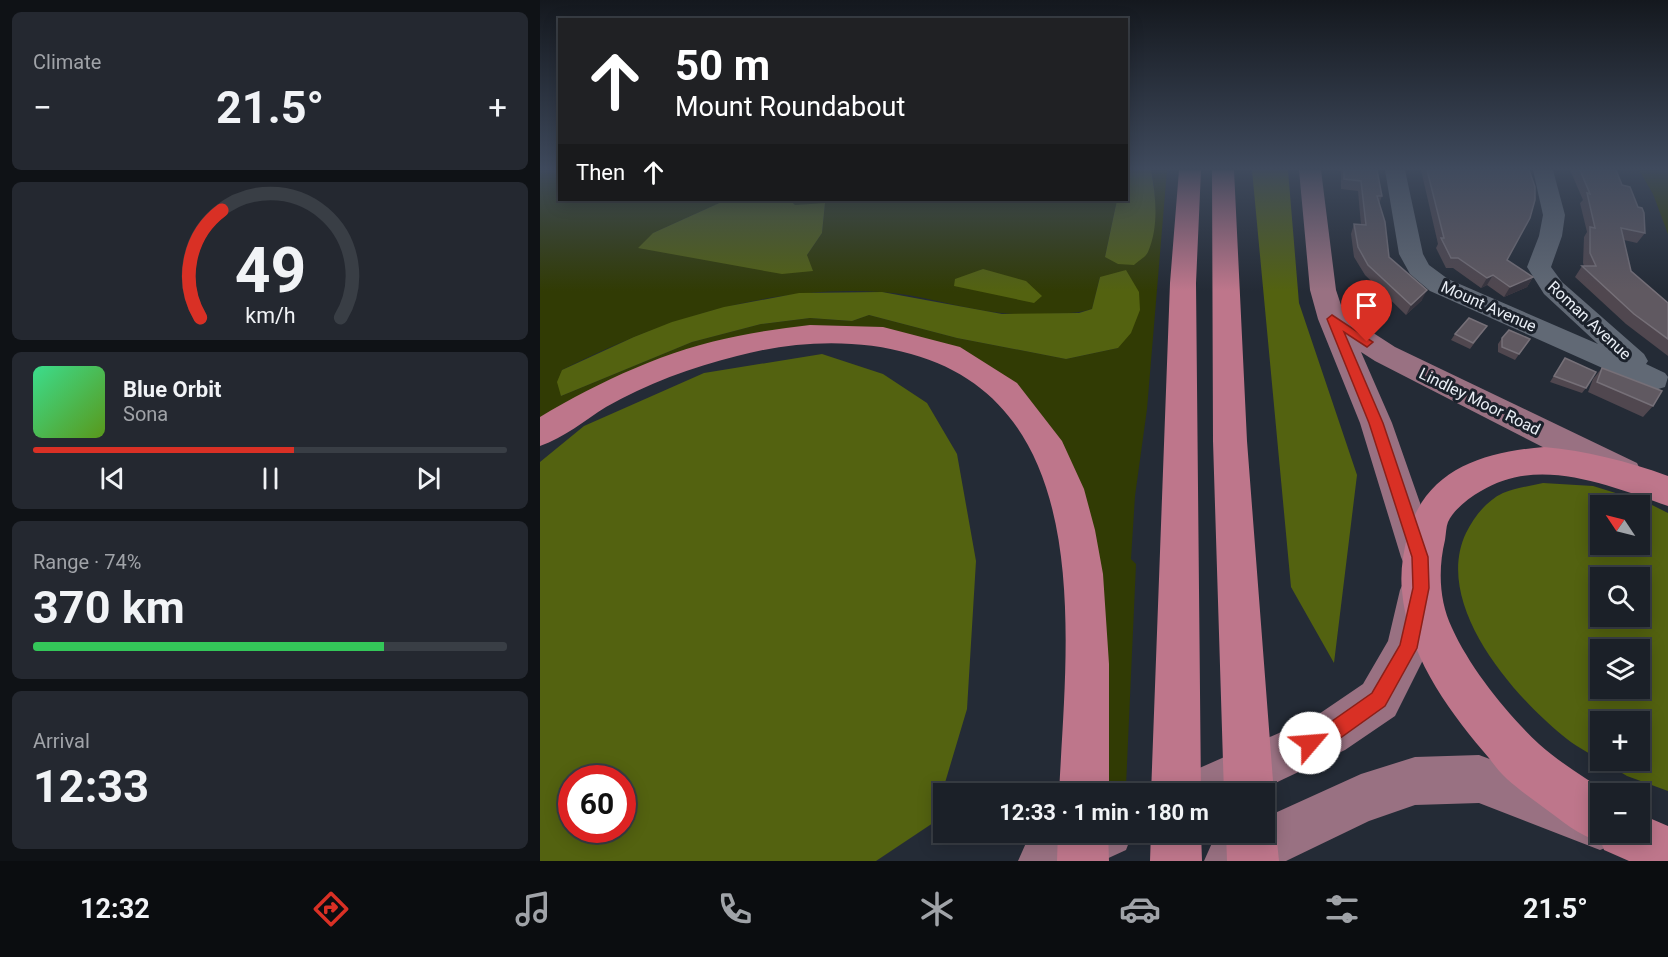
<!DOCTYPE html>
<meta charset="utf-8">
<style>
body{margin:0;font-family:Roboto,sans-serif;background:#242830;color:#f1f3f6;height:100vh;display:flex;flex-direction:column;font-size:22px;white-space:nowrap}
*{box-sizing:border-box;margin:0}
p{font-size:20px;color:#a0a3a8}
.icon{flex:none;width:33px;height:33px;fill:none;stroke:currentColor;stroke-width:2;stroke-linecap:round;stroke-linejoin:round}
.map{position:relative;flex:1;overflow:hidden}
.panel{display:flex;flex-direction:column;gap:12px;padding:12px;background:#0f1216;width:540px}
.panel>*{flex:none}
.banner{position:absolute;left:18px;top:18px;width:570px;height:183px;border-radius:0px;box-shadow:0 3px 15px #0003,0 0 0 2px #393e45;background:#202124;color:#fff;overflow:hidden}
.needle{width:39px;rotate:305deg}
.controls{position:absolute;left:1050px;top:495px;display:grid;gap:12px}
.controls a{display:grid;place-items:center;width:60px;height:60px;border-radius:0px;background:#1b2028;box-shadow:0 3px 15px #0003,0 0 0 2px #393e45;font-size:30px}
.speed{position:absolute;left:18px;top:765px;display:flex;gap:12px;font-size:30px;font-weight:700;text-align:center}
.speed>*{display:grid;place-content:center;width:78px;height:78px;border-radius:50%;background:#1b2028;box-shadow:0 3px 15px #0003,0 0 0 2px #393e45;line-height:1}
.speed .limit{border:9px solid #d22;background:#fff;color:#111}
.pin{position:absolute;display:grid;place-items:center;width:51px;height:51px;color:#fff;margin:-62px -26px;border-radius:50% 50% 50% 0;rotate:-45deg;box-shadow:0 0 6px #0007}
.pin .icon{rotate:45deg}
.me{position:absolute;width:66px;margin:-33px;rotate:63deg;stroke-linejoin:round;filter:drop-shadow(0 0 4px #0008)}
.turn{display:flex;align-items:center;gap:21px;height:126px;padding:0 18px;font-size:27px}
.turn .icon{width:78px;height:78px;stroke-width:2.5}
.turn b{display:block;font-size:42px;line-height:51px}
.then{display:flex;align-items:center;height:57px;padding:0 18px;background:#0003;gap:12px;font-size:22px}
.big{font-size:45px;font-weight:700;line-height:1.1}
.panel .tile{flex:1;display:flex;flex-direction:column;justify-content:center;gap:9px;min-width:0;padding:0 21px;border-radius:9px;background:#242830}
.panel .dial{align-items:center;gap:0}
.dial svg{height:156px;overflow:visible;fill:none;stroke:#393e45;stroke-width:7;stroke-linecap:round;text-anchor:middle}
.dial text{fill:#f1f3f6;stroke:none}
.song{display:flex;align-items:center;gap:18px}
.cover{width:72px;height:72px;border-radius:9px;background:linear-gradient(135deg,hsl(150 70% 55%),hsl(90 70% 35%))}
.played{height:6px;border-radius:3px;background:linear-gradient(90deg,#d93025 55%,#393e45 55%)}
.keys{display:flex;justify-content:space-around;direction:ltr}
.heat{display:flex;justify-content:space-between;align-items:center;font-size:33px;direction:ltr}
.charge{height:9px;border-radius:4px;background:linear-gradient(90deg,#34c759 74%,#393e45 0)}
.trip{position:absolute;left:393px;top:783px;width:342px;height:60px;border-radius:0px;background:#1b2028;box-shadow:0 3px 15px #0003,0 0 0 2px #393e45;font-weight:700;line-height:60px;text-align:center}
.tab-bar{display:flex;height:96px;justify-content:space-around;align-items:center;background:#0b0d10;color:#a0a3a8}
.tab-bar .icon{width:42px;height:42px}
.tab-bar .current{color:#d93025}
.tab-bar b{font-size:27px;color:#f1f3f6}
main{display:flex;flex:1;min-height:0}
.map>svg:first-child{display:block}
.green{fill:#313b04;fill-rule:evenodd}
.forest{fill:#536210;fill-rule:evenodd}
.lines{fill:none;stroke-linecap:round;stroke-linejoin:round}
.minor{fill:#616975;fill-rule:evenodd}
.major{fill:#997182;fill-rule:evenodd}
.highway{fill:#be768b;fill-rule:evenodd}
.wall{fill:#50474f}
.shaded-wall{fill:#37343e}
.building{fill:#605961;stroke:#767078;stroke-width:1.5}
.route{fill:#d93025;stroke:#8d1f18;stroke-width:1.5}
.labels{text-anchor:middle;stroke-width:6;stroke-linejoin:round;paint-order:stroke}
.street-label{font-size:16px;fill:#e9eef5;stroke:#1b212b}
</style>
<main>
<section class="panel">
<div class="tile"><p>Climate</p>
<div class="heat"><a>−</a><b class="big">21.5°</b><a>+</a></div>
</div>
<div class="tile dial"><svg viewBox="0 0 100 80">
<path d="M14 69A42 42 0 1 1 86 69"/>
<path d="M14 69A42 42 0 0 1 25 14" stroke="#d93025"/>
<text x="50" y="56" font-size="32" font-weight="700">49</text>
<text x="50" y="72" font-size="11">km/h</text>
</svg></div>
<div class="tile">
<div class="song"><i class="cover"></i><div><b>Blue Orbit</b><p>Sona</p></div></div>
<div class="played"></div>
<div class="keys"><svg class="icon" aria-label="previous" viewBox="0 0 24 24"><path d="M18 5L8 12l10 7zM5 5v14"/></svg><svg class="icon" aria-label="pause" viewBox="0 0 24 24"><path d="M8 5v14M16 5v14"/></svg><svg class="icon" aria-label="next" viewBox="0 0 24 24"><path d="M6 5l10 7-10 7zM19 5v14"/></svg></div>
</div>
<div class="tile"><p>Range · 74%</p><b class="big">370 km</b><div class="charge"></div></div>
<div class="tile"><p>Arrival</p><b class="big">12:33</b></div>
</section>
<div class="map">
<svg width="1128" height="861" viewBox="0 0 1128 861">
<rect width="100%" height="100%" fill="#242b36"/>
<!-- green -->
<path class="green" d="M0,170H19L20,200H186L113,233L267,255L282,233L285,204L255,205L250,200H577L565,257L607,254C614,224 618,200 611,170H627L607,409L595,496L591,559L596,564L586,786L568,793L552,558L447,368L259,328L0,423ZM560,277L578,348L526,359L417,338L329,315L312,321L270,318L221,324L152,342L21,396L22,370C121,320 228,285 340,292C381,294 421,309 461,313C476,315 492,314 507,314C522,313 537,314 552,309Z
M1099,170H1128V234L1113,194Z"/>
<!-- forest -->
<path class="forest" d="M587,170H611C616,197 619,226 608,252C606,257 598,261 594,265L578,264L565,257L577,200H586Z
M712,170H748L759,303L817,475L794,663L751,587Z
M186,200H250L255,205L285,203L282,233L267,255L273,271L242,274L98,248L113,233Z
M443,269L486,281L502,296L494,303L414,286L415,279Z
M586,270L599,292L600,310L591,333L578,348L526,359L417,338L329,315L312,321L270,318L221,324L152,342L21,396L17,382L22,370L94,337L132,322L184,307L259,293L342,292L462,314L539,313L552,309L560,277Z
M282,354L343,374L387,403L417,454L436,561L427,709L393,823L336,861H0V462L44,426L164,373ZM82,778V830H32V778Z
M1003,483L1053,486L1108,503L1128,513V791L1087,776L1062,761L1100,760V722H1060V760C1048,752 1033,745 1022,735C971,693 893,603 926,533C934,517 946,501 963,493C975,488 990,486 1003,483ZM1060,506H1100V544H1060ZM1060,578H1100V616H1060ZM1060,650H1100V688H1060Z"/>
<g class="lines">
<!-- minor -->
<path class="minor" d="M845,170H865L883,254L889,265L908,279L1058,344L1004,294L987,267L999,236L1003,215L993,170H1013L1025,215L1022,236L1011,267L1022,282L1104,354L1108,361L1106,364L1125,373L1128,377L1125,387L1115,390L1105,387L890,291L870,274L859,254Z"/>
<!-- major -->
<path class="major" d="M759,170H781L796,290L804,314L855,347L1097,463L1102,473L1097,483L1085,487L1073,483L835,361L821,352L852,423L899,557L894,569L884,573L894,577L900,590L889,648L855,716L805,750L712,794H632L639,777L773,718L823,684L848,641L860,590L866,577L876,573L866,569L861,557L820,423L778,319L770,290Z
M939,755L1060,800V832H1082L1078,843L1060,850L939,803L875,805L829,821L746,861H664L672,843L693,832H724V818L821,774L875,757Z
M508,832H593L586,850L562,861H478L486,843Z"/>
<!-- highway -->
<path class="highway" d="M639,170H661L656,283L661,794H611L630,283Z
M672,170H694L707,441L734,794L724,812V794H684L673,441Z
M270,325L343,327L420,347L477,383L522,441L544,489L555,530L563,574L569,664V794H519C526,644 559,406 371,354C316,338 252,341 197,356C152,367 106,384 66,407C45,420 24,438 0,446V417C60,381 129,349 198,336C222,331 246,328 270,325Z
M1004,447C1047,451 1087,461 1128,476V506C1070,486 999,455 941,491C929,498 914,509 908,522C906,527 906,534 905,540C898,569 899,601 912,628C930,668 967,714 999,744C1020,763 1046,778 1069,794H1060V832H1100V814L1128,826V861H1089L1064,850L1061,842C1039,836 1021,820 1003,807C991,798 978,789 967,779C958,771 951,760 943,751C905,706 867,652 862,591C860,572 863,555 867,537C884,470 942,452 1004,447Z
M724,812L729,814L736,832L739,861H687L686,832H724Z
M518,832H568L569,861H517Z
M611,832H661L662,861H610Z"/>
</g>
<!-- wall -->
<path class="wall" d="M793,170H837L842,196L839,204L849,257L882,300L866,315L825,275L814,257L811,234L814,224L821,225L818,191L801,189V171Z
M881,170H989L967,260L993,277L987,287L964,297L947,285L941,288L913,268H906L896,248L898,244Z
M1030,170H1076L1105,233L1097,243L1084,240L1091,271L1128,303V356L1086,324L1035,277L1042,266H1044L1043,263L1044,237L1047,232L1040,203L1043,200Z
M947,326L930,349L911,340L915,334Z
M962,338L990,339L975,360L958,352V344Z
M1025,358L1046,388L1042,393L1010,382Z
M1062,368L1113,406L1103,417L1048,392L1053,379Z"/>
<!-- shaded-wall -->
<path class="shaded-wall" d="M953,275L947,285L941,288L947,278Z
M993,277L987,287L964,297L970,287Z
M887,290L882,300L866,315L871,305Z"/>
<!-- building -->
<path class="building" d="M804,170H837L842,196H837L845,222L849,257L887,290L871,305L828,265L818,247L814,224L826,225L821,181L804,179Z
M887,170H989L995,187V200L990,218L967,260L993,277L970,287L953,275L947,278L918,258H911L901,238H904Z
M1040,170H1076L1082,185L1090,187L1098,207L1102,208L1104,213L1105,233L1081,228L1091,271L1128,303V339L1094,314L1042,266H1056L1050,253V227L1055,228L1047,193L1050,194Z
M929,318L947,326L933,343L915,334Z
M969,330L990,339L979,354L962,347V338Z
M1025,358L1056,372L1046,388L1014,376Z
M1062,368L1122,391L1113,406L1057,382Z"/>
<!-- sky -->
<linearGradient id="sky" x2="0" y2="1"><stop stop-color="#14181e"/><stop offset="0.58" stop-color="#3f4a5d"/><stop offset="1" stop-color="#3f4a5d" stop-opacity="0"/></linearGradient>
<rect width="1128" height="291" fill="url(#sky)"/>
<!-- route -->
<path class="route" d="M792,315L833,342L827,347L804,332L843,423L888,557L889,588L877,648L845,706L796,741L770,752L763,750L760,743L763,736L782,728L832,693L860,645L873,588L872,557L829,423L787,319Z"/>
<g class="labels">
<!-- street labels -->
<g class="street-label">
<text transform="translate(949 306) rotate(24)" y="6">Mount Avenue</text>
<text transform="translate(1050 320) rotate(43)" y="6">Roman Avenue</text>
<text transform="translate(940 401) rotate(26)" y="6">Lindley Moor Road</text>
</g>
</g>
</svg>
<div class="controls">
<a><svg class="needle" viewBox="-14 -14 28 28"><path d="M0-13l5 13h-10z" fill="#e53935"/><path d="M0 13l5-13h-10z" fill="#a0a3a8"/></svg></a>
<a><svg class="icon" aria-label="search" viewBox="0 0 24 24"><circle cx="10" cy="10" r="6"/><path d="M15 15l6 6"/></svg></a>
<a><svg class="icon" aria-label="layers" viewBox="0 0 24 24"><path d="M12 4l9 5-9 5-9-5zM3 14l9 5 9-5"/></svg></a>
<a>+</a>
<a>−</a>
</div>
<div class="speed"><div class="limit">60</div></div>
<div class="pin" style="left:827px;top:342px;background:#d93025"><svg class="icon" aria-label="arrive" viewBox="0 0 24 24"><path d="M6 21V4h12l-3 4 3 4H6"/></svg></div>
<svg class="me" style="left:770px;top:743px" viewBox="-20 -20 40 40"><circle r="19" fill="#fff"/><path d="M0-13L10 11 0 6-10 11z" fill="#d93025"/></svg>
<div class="trip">12:33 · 1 min · 180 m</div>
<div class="banner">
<div class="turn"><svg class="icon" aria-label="ahead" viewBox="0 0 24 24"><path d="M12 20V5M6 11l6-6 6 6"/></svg><div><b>50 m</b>Mount Roundabout</div></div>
<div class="then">Then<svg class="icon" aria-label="ahead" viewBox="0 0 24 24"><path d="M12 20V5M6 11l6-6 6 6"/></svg></div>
</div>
</div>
</main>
<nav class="tab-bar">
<b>12:32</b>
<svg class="icon current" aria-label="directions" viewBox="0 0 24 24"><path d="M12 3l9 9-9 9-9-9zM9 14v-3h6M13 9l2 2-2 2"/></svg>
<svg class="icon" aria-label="music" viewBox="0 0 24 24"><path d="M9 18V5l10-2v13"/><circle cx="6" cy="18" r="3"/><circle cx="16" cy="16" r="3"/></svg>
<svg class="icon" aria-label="phone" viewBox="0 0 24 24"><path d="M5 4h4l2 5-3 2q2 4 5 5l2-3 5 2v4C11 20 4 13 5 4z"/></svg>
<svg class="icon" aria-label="climate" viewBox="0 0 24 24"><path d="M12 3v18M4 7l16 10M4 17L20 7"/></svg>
<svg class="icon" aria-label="car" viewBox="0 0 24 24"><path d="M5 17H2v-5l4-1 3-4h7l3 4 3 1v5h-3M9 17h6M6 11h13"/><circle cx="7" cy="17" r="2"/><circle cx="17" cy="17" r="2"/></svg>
<svg class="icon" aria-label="filters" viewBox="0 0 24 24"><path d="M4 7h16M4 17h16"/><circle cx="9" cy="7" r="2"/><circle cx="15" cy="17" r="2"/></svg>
<b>21.5°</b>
</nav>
